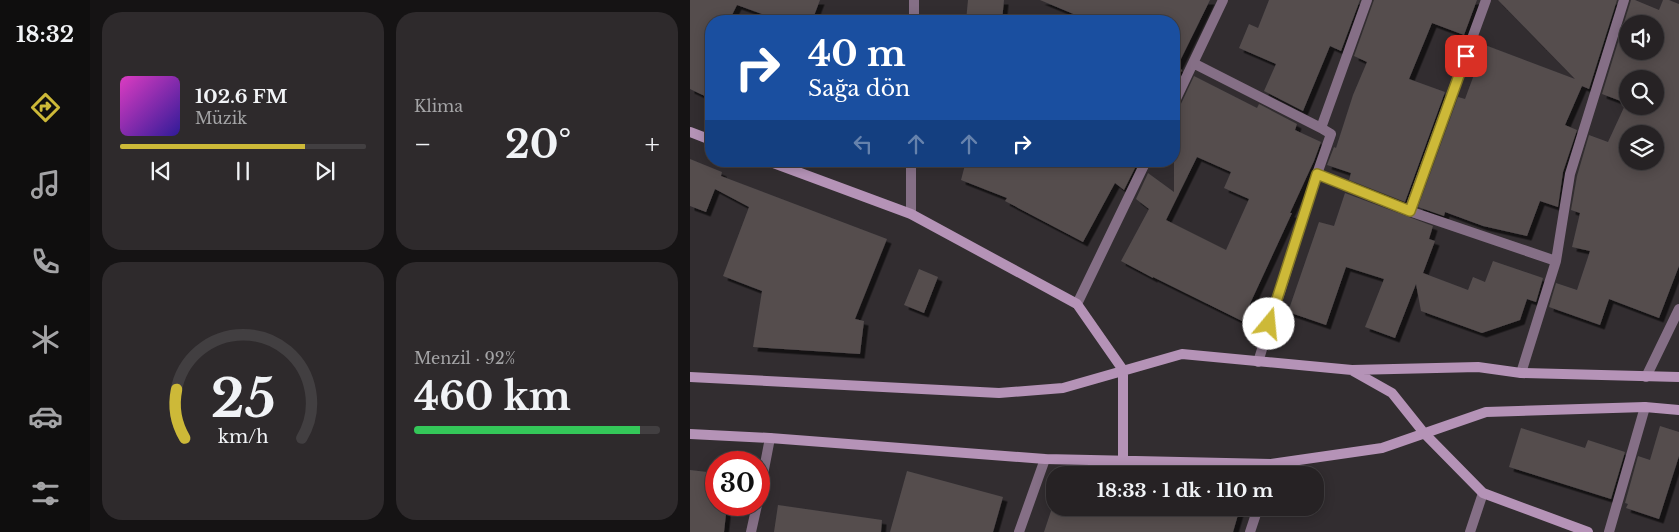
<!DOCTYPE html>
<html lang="tr">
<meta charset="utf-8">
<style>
body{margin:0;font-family:"Libre Baskerville",serif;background:#2e2a2c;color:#f1f3f6;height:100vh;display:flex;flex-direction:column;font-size:19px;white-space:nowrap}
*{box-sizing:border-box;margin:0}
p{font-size:16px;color:#a4a4a6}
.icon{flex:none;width:28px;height:28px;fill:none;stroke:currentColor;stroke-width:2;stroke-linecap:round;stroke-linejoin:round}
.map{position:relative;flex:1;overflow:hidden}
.details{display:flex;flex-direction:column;gap:12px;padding:12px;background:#151314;width:600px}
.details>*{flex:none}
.banner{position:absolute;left:15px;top:15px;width:475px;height:152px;border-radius:20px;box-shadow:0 2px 12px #0003,0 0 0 1px #423f41;background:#1a4fa0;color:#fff;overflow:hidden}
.tools{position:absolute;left:929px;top:15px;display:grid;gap:10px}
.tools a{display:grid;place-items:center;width:45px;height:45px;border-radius:50%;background:#262224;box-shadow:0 2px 12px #0003,0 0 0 1px #423f41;font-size:25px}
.speed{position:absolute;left:15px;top:451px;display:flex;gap:10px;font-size:25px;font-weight:700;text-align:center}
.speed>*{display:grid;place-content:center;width:65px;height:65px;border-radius:50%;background:#262224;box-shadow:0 2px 12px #0003,0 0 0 1px #423f41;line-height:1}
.speed .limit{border:8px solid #d22;background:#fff;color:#111}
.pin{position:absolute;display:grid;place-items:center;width:42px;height:42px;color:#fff;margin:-21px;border-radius:10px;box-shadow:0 2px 8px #0006}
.me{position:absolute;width:55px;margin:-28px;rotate:17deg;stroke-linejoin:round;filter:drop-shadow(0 0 4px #0008)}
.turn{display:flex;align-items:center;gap:18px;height:105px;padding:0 20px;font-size:22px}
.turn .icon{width:65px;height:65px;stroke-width:2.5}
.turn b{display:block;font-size:35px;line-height:42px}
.lanes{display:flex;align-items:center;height:48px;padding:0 20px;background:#0003;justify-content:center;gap:25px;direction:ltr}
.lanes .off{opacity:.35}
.big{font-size:38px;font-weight:800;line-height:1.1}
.details .card{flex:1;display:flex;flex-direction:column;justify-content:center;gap:8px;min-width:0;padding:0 18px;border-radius:20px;background:#2e2a2c}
.details .dial{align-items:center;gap:0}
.dial svg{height:130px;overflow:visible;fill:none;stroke:#423f41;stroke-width:7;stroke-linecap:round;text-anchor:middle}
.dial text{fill:#f1f3f6;stroke:none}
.song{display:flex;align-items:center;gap:15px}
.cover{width:60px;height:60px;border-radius:8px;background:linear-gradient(135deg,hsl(310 70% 55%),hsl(250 70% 35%))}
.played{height:5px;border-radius:2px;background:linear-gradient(90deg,#cdb938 75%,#423f41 75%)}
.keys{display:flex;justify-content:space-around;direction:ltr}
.heat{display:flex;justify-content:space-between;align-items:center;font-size:28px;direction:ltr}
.charge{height:8px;border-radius:4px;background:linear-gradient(90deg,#34c759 92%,#423f41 0)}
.details .tiles{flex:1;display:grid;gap:12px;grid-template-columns:repeat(2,1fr)}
.trip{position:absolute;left:356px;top:466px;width:278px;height:50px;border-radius:20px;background:#262224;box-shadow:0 2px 12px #0003,0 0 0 1px #423f41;font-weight:800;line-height:50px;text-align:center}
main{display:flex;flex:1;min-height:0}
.dock{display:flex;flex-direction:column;width:90px;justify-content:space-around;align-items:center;background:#0f0e0e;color:#a4a4a6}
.dock .icon{width:35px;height:35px}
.dock .current{color:#cdb938}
.dock b{font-size:22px;color:#f1f3f6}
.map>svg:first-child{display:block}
.building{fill:#544d4e;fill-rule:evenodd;filter:url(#shadow)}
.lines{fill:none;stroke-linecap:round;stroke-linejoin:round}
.street{stroke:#856f86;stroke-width:10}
.secondary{stroke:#b593b7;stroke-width:10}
.route-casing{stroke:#857824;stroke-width:12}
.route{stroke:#cdb938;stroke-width:9}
</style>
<main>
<nav class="dock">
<b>18:32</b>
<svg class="icon current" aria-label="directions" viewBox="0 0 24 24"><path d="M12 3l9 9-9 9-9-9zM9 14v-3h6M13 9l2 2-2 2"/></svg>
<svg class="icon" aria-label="music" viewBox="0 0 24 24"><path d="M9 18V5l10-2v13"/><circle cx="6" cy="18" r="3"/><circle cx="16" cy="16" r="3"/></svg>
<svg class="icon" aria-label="phone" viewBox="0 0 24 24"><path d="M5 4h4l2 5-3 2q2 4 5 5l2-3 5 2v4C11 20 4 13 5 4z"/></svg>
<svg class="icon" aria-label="climate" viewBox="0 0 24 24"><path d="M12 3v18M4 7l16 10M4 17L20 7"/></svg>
<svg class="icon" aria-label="car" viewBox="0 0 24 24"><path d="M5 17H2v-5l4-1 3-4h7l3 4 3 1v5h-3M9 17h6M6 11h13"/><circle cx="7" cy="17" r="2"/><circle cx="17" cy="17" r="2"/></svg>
<svg class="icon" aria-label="filters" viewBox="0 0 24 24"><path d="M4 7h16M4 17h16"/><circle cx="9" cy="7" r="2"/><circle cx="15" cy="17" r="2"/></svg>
</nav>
<section class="details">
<div class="tiles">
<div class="card">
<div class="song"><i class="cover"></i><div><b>102.6 FM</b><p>Müzik</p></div></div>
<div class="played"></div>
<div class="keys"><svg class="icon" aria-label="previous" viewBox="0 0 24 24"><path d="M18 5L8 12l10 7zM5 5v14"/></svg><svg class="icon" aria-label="pause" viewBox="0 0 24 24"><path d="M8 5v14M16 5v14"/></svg><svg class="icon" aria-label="next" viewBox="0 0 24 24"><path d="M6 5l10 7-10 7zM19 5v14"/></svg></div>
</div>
<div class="card"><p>Klima</p>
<div class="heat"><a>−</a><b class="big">20°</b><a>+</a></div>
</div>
<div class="card dial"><svg viewBox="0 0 100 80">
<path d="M14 69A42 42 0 1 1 86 69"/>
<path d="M14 69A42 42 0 0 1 9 39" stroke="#cdb938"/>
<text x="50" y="56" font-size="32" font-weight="700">25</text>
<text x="50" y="72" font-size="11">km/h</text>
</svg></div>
<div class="card"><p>Menzil · 92%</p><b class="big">460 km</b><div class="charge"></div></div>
</div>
</section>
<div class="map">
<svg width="989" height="532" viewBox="0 0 989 532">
<defs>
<filter id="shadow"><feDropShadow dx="4.5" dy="4.5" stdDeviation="0" flood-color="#0009"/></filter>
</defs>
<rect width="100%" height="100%" fill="#322d30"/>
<!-- building -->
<path class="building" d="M0,0H130L122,21H91L47,5L39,21H21V99L0,89Z
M278,0H314L312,21H276Z
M350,0H520L487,67L492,70L484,88V21H400Z
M579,0H670L651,51L640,46L613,111L574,91L586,64L549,48L559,24L568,28Z
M684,0H787L774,35L742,23L719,79L755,92L715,202L659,180L661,173L637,165L644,147L646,148L663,95L677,62L664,56Z
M808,0H927L899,89L892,86L875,125L887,130L873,172L868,207L850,201L837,236L793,226L755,212L754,216L728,207L768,97L775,99L795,45L885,79Z
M941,0H945L969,10L973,0H979L989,4V266L969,318L919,299L910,325L859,307L866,283L887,290L900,251L882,247L890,213L881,210L887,176L899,135L918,142L936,103L912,94ZM938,24H965V51H938ZM938,79H965V106H938ZM938,134H965V161H938Z
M504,76L567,108L569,104L607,124L605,130L631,142L624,161L600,213H602L552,321L463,277V278L431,261L459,209L446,199L458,173L484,192V110L490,106ZM507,157L541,172L534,188L559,199L536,250L476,220Z
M0,159L32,172L31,176L197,239L165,319L174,321L170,354L63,347L72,291L33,276L59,207L25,189L16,212L0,206Z
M276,161H443L447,164L434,190L425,183L393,242L315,201L317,198L271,180Z
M655,193L743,226L739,239L745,241L733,273L778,290L783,277L795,282L803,261L853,278L846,302L837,299L830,320L792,333L731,311L726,284L705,338L675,327L694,279L656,267L636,325L598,312L629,222L644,226Z
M229,269L248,277L234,313L214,305Z
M970,426L989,432V456L969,519L936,508L938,504L935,503L948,456L960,460Z
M831,428L895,448L898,440L935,452L921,499L819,467Z
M0,470L26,473V505H37L34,532H0Z
M217,471L313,497L303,532H200Z
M88,505L192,520L191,532H84Z
M362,508H550L543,532H354Z"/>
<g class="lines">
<!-- street -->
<path class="street" d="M224,21V0
M503,63L631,128
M484,103L533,0
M627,174L719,211L866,261
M719,211L796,0
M221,214V161
M387,304L456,161
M568,362L627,174L641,134L631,128L677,0
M831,373L866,261L880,174L934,0
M956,377L989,309
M578,475L581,464
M69,495L80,438
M61,532L67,505
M329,532L355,459
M560,532L568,508
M780,532L793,493
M919,532L955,407"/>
<!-- secondary -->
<path class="secondary" d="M0,132L21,140
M78,161L221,214L387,304L433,370V461
M663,371L702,393L734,433L793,493L898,532
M0,377L309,393L373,388L492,354L662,370L788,367L831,373L989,377
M0,434L80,438L355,459L581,464L692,448L796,412L955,407L989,410"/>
</g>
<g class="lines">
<!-- route casing -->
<g class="route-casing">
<path id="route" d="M579,324L627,174L720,211L776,56"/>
</g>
<!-- route -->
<use href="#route" class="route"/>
</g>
</svg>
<div class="tools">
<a><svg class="icon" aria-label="sound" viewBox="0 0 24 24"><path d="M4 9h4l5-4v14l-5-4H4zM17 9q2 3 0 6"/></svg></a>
<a><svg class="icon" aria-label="search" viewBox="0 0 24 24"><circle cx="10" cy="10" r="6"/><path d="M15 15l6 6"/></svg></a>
<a><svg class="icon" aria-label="layers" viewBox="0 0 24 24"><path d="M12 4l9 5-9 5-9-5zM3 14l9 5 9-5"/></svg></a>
</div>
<div class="speed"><div class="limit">30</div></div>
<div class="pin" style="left:776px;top:56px;background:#d93025"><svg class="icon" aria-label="arrive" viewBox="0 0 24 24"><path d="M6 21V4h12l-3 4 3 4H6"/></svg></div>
<svg class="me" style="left:579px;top:324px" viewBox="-20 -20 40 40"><circle r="19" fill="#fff"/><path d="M0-13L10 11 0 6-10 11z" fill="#cdb938"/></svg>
<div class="trip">18:33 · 1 dk · 110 m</div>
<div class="banner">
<div class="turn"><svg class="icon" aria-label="right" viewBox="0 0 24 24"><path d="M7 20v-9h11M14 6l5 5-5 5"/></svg><div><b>40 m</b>Sağa dön</div></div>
<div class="lanes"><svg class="icon off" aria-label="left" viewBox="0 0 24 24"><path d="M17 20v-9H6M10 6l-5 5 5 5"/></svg><svg class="icon off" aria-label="ahead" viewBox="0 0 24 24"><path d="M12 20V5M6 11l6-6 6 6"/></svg><svg class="icon off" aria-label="ahead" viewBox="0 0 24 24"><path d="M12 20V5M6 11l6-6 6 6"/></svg><svg class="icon" aria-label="right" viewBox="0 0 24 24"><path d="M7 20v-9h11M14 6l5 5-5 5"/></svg></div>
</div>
</div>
</main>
